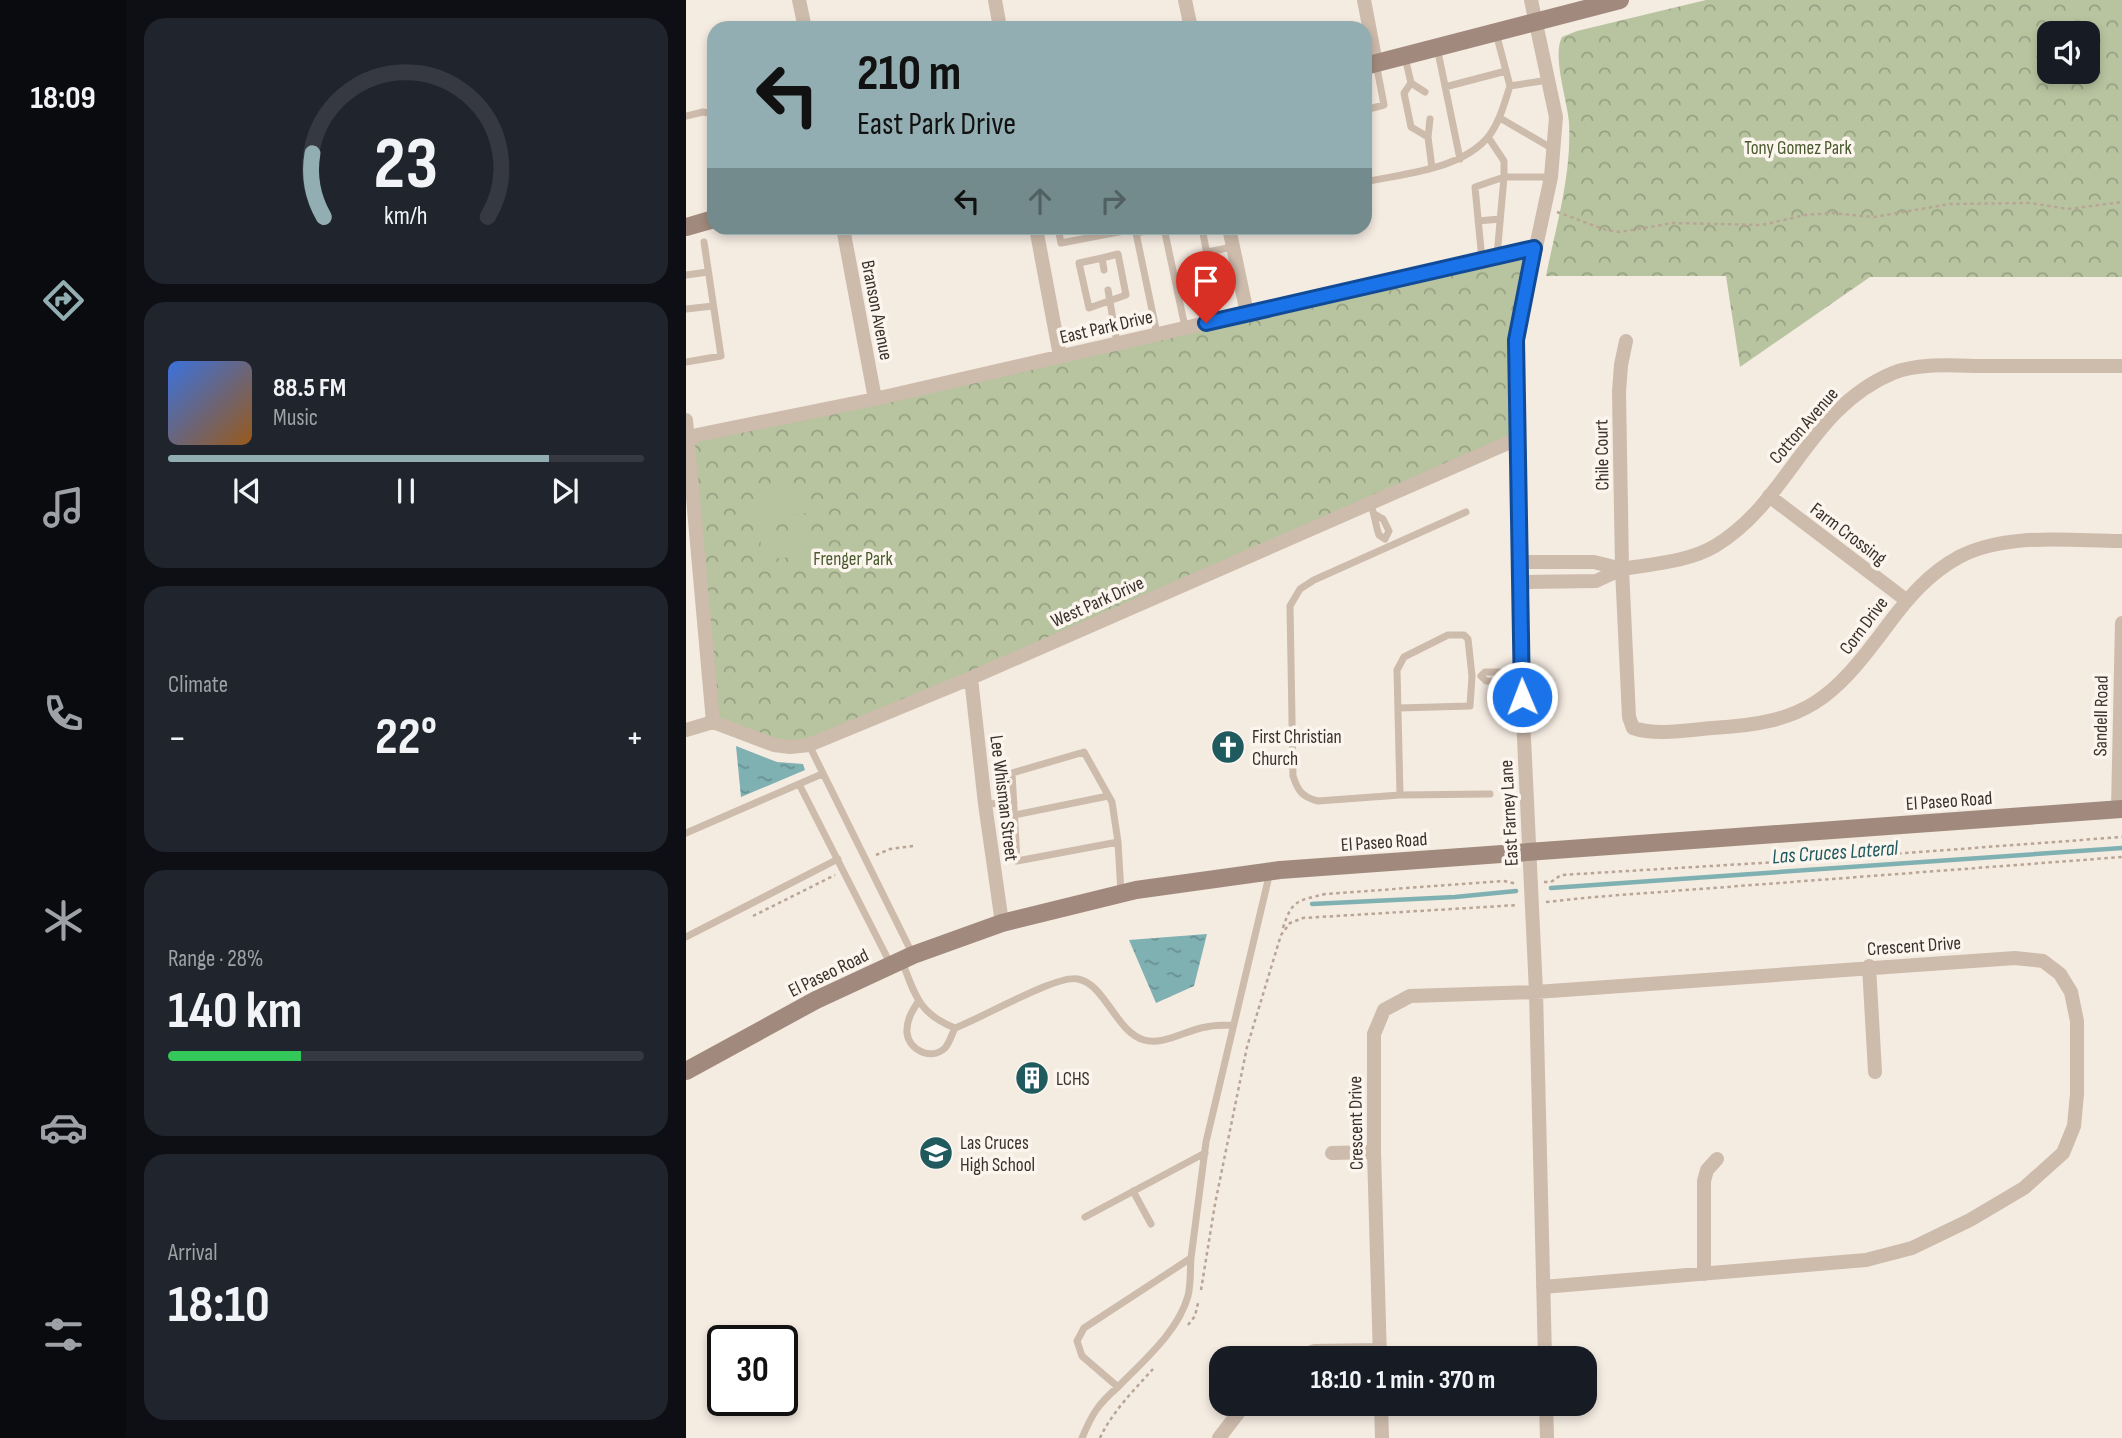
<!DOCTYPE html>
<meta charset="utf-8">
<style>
body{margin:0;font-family:"Sofia Sans Condensed",sans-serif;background:#20242c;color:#f1f3f6;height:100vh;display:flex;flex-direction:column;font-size:26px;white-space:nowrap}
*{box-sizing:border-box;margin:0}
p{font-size:23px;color:#9ea1a6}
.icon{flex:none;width:38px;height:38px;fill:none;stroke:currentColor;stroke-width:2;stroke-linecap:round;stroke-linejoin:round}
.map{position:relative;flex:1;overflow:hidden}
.details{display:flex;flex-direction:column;gap:18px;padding:18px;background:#0d0f14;width:560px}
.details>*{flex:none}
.banner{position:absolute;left:21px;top:21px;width:665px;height:214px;border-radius:21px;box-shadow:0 4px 10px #0003;background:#92aeb2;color:#111;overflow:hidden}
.controls{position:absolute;left:1351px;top:21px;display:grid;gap:14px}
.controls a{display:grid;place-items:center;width:63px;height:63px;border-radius:14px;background:#171b24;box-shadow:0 4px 10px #0003;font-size:35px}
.speed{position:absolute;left:21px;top:1325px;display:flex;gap:14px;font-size:35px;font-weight:700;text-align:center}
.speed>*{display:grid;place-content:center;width:91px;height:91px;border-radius:50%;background:#171b24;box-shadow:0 4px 10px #0003;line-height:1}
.speed .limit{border:4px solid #111;border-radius:10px;background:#fff;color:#111}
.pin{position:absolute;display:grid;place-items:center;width:60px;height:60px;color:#fff;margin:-72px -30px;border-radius:50% 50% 50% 0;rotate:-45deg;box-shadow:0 0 7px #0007}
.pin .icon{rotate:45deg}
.me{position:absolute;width:77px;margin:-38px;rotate:359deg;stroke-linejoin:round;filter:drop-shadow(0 0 5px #0008)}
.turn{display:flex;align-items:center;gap:24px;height:147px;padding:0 35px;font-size:32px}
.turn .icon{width:91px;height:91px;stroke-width:2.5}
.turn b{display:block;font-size:49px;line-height:60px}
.lanes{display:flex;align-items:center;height:66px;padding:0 35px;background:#0003;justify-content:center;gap:35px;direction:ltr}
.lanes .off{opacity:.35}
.big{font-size:52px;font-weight:700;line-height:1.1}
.details .widget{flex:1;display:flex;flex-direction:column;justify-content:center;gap:10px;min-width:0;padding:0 24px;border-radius:21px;background:#20242c}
.details .dial{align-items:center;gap:0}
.dial svg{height:182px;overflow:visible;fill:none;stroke:#363941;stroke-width:7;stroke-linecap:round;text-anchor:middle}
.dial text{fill:#f1f3f6;stroke:none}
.song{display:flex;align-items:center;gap:21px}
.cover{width:84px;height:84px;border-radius:10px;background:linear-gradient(135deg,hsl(220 70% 55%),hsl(30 70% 35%))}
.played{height:7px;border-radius:4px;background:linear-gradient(90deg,#92aeb2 80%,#363941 80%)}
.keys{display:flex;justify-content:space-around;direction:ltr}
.heat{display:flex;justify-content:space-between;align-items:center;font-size:38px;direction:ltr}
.charge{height:10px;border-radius:5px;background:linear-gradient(90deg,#34c759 28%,#363941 0)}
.trip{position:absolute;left:523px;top:1346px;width:388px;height:70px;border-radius:21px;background:#171b24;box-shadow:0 4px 10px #0003;font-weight:700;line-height:70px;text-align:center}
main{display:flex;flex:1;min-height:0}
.tabs{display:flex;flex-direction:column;width:126px;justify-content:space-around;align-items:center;background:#090b0e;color:#9ea1a6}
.tabs .icon{width:49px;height:49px}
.tabs .active{color:#92aeb2}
.tabs b{font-size:32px;color:#f1f3f6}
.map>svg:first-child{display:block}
.forest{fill:url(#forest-crowns);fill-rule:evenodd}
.pitch{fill:#b8c4a0}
.water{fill:url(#water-ripples)}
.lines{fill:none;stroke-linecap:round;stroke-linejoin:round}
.stream{stroke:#7fb0b2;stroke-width:4.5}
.path{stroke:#b9a596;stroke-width:2.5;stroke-dasharray:3.5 3.5;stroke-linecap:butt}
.lane{stroke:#cdbbac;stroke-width:7}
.street{stroke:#cdbbac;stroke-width:14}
.secondary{stroke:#a18a7d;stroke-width:18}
.route-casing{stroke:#114b97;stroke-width:18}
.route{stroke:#1a73e8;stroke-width:12}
.labels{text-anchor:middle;stroke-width:7;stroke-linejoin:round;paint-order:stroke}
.park-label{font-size:19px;fill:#4a5a2e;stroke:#fbf5ee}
.street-label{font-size:19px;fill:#3b302b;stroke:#fbf5ee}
.poi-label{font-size:19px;fill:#3b302b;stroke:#fbf5ee;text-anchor:start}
.water-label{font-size:21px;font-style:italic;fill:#1f5a5e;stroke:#fbf5ee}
</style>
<main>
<nav class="tabs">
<b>18:09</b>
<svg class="icon active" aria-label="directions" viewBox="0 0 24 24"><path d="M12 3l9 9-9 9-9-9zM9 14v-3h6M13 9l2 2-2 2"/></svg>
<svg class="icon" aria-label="music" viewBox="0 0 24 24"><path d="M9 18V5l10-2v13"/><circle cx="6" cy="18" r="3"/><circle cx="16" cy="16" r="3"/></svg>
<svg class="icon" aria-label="phone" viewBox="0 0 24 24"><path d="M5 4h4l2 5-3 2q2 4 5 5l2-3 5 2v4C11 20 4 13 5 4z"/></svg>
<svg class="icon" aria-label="climate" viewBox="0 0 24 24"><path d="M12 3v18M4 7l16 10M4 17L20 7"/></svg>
<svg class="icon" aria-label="car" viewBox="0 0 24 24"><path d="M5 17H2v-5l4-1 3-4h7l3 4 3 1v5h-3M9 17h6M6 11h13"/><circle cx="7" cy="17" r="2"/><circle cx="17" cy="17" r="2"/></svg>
<svg class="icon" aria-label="filters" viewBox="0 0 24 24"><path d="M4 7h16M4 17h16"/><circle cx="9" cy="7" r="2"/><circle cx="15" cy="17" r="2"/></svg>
</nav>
<section class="details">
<div class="widget dial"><svg viewBox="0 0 100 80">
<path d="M14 69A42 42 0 1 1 86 69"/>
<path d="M14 69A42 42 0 0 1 9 41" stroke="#92aeb2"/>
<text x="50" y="56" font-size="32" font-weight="700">23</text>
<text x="50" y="72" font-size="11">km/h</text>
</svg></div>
<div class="widget">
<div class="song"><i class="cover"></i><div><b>88.5 FM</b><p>Music</p></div></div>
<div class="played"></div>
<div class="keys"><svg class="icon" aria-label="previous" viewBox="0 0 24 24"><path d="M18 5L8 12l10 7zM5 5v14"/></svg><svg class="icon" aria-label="pause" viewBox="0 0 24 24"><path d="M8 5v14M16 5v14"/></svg><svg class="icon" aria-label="next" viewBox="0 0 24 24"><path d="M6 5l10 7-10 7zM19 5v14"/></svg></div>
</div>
<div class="widget"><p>Climate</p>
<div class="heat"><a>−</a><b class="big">22°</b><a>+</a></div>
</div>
<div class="widget"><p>Range · 28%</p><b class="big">140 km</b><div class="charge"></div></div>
<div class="widget"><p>Arrival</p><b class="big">18:10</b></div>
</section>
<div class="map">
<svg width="1436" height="1438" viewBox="0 0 1436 1438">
<defs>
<pattern id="forest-crowns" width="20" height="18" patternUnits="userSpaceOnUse" patternTransform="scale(1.75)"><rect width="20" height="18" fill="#b8c4a0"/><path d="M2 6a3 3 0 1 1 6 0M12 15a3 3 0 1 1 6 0" fill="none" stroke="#97a083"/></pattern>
<pattern id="water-ripples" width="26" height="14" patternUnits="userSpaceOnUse" patternTransform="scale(1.75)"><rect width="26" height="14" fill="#7fb0b2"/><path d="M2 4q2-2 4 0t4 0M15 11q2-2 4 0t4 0" fill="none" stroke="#699091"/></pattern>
</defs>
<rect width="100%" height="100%" fill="#f4ebe1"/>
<!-- forest -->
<path class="forest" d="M1020,0H1436V277H1184L1054,367L1040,276H860C870,226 886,174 883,122C881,99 866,56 876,37L891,31ZM1363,33H1402V72H1363Z
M848,248L830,340L831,439L123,745L104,747L27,722L2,442Z"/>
<!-- pitch -->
<path class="pitch" d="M119,490L122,513L71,518L69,495Z
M124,531L126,555L76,560L74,536Z"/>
<!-- water -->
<path class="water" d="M50,746L91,762L117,764L119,770L55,797Z
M521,934L508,986L470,1003L443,940Z"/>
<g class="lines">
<!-- stream -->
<path class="stream" d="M865,888L1436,848
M626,904L769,897L830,891"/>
<!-- path -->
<path class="path" d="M871,212L920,230L934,232L987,223L1076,225L1119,215L1145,213L1188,217L1264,204L1344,203L1382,209L1436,202
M190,855L204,849L227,846
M858,882H865L875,875L1125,860L1436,837
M860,902L908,897L1436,857
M67,916L149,875
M597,928C606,899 612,901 639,894L818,881L831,884
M515,1290L529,1204L561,1047L595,935L604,923L617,918L832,905
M502,1325L509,1316L512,1303
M414,1438C426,1412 448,1390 467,1369"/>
<!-- lane -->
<path class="lane" d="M810,33L824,86L862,80
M751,47L774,159
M719,57L725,83L718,93L725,127L742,137L746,168
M725,83L739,92
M759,87L820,71
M679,110L698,105L690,63
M0,116L17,112L28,114
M814,118L867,149
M742,137L744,119
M802,137L818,161V177H865
M679,182C719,173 775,170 803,136C814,121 818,104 824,86
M792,221L814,219
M372,228L375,243L438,231V228
M478,228L499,327
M516,228L526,281L553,276
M521,252L547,247
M416,258L432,254L440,295L403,308L393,263L416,258L418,270
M796,260L789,187L818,177L811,256
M0,275L22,272
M422,290L431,343
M0,309L27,306
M471,334L450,233L473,228
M0,362L35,356L18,242
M684,503C689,514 689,524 693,535L699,539L703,531L697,519L690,515
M822,677L817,672H799L795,676L800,681L818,682L822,677L836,676
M712,708L784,706L786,676L782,639L778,635H762L718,657L711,670L714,795L804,794
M123,745L227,955
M398,752L426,802L432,842L331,861L326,773Z
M113,784L205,965
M714,795L632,801C616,797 612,791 607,776L604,606L614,589L628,580L780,512
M299,804L328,803
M329,815L422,796
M0,833L136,774
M432,842L435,893
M0,937L152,859
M216,961C229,995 233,1014 269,1028C294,1019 371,974 392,979C419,984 430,1032 458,1040C477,1046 500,1030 520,1027C528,1025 538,1025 546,1025
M232,1002C226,1011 220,1021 221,1033C223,1050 245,1061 259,1048C263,1044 266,1034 269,1028
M447,1191L465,1224
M399,1217L519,1153
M505,1258C504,1270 505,1284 502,1296C492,1332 457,1361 432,1387L396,1356L391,1341L398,1328L505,1258L520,1142L584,872
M396,1438C406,1414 412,1404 432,1387"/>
<!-- street -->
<path class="street" d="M113,0L119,28
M309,0L314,28
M499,0L505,28
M678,0L690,63
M845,0L870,117L865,177L830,340L837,717L850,992L859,1358
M157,228L189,399
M350,228L374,356
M543,228L561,313
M940,341L935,365L933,392L936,569L943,717L947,728C971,736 1002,730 1026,728C1121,723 1146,700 1201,626C1221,599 1243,573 1273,557C1320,532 1384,541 1436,541
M0,420L27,722
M2,442L11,435L189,399L848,248
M1083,496L1220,600
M833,562H908L936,569L910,581L834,582
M936,569C966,564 1002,562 1029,546C1103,502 1122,408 1207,373C1235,362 1272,366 1302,366C1347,366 1391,366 1436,366
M285,678L299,804L316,923
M0,730L27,722L88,745L104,747L123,745L285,678L831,439
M1432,810L1436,623
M1183,966L1189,1072
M646,1153L688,1152
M1018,1274V1181L1021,1170L1031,1159
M608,1358L629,1351L693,1350
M694,1358L688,1152V1034L698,1010L724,996L850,992L1329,958L1357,961L1374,974L1385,992L1391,1021V1094L1388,1126L1377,1153L1338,1188L1284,1220L1226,1248L1180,1260L857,1287
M695,1404L696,1438
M860,1404L861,1438
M533,1438L559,1404"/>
<!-- secondary -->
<path class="secondary" d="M679,66L934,0
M0,227L28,219
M0,1071L130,1000L227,955L316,923L450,890L594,870L1436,809"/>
</g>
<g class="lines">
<!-- route casing -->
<g class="route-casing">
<path id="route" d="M520,323L848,248L830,340L836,697"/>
</g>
<!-- route -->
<use href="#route" class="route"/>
</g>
<!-- icons -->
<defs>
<g id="church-disc" transform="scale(1.75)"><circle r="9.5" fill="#1f5a5e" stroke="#fbf5ee"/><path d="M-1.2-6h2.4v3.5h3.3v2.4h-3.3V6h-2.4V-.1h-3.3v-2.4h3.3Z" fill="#fff"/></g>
<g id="building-disc" transform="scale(1.75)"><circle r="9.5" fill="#1f5a5e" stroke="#fbf5ee"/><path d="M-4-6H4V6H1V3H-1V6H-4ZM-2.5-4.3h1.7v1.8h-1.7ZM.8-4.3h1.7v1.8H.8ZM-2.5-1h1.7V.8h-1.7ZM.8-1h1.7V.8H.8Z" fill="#fff"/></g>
<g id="school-disc" transform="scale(1.75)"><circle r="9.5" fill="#1f5a5e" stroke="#fbf5ee"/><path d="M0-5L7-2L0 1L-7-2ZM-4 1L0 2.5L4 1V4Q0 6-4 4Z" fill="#fff"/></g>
</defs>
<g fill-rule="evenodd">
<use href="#church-disc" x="542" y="747"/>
<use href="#building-disc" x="346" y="1078"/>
<use href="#school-disc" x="250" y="1153"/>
</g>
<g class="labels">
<!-- park labels -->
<g class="park-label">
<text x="1112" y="154">Tony Gomez Park</text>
<text x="167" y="565">Frenger Park</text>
</g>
<!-- street labels -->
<g class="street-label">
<text transform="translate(192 310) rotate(79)" y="7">Branson Avenue</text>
<text transform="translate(420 326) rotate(-13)" y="7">East Park Drive</text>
<text transform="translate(1117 425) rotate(-49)" y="7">Cotton Avenue</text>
<text transform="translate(915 455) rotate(-91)" y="7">Chile Court</text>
<text transform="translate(1163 533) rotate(37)" y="7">Farm Crossing</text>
<text transform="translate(411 601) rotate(-24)" y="7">West Park Drive</text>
<text transform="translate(1177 625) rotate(-53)" y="7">Corn Drive</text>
<text transform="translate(1414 716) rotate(-89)" y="7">Sandell Road</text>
<text transform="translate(319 798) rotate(83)" y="7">Lee Whisman Street</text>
<text transform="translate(1263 800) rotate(-4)" y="7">El Paseo Road</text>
<text transform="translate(822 813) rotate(-93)" y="7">East Farney Lane</text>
<text transform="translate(698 841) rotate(-4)" y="7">El Paseo Road</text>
<text transform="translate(1228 945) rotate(-4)" y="7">Crescent Drive</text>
<text transform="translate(142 972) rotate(-26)" y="7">El Paseo Road</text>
<text transform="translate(669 1123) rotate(-91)" y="7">Crescent Drive</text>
</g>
<!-- poi labels -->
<g class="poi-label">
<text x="566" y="743">First Christian<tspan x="566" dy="22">Church</tspan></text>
<text x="370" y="1085">LCHS</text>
<text x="274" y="1149">Las Cruces<tspan x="274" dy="22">High School</tspan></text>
</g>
<!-- water labels -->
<g class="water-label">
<text transform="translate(1149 852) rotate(-4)" y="7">Las Cruces Lateral</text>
</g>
</g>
</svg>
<div class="controls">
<a><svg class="icon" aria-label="sound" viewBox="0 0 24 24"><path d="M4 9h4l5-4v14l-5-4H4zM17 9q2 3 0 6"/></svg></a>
</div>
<div class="speed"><div class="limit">30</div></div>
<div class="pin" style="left:520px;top:323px;background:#d93025"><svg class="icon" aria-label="arrive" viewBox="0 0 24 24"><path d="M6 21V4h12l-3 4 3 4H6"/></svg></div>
<svg class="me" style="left:836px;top:697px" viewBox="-20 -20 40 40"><circle r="17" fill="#1a73e8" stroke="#fff" stroke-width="3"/><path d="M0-11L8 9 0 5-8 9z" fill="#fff"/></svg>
<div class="trip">18:10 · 1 min · 370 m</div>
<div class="banner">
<div class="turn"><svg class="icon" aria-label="left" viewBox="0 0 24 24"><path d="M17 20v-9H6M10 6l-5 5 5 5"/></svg><div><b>210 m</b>East Park Drive</div></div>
<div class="lanes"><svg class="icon" aria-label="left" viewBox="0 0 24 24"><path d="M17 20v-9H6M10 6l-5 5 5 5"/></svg><svg class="icon off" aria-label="ahead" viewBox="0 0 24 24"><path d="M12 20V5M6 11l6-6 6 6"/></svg><svg class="icon off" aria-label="right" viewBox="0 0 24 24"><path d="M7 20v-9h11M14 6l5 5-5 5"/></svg></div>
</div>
</div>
</main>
